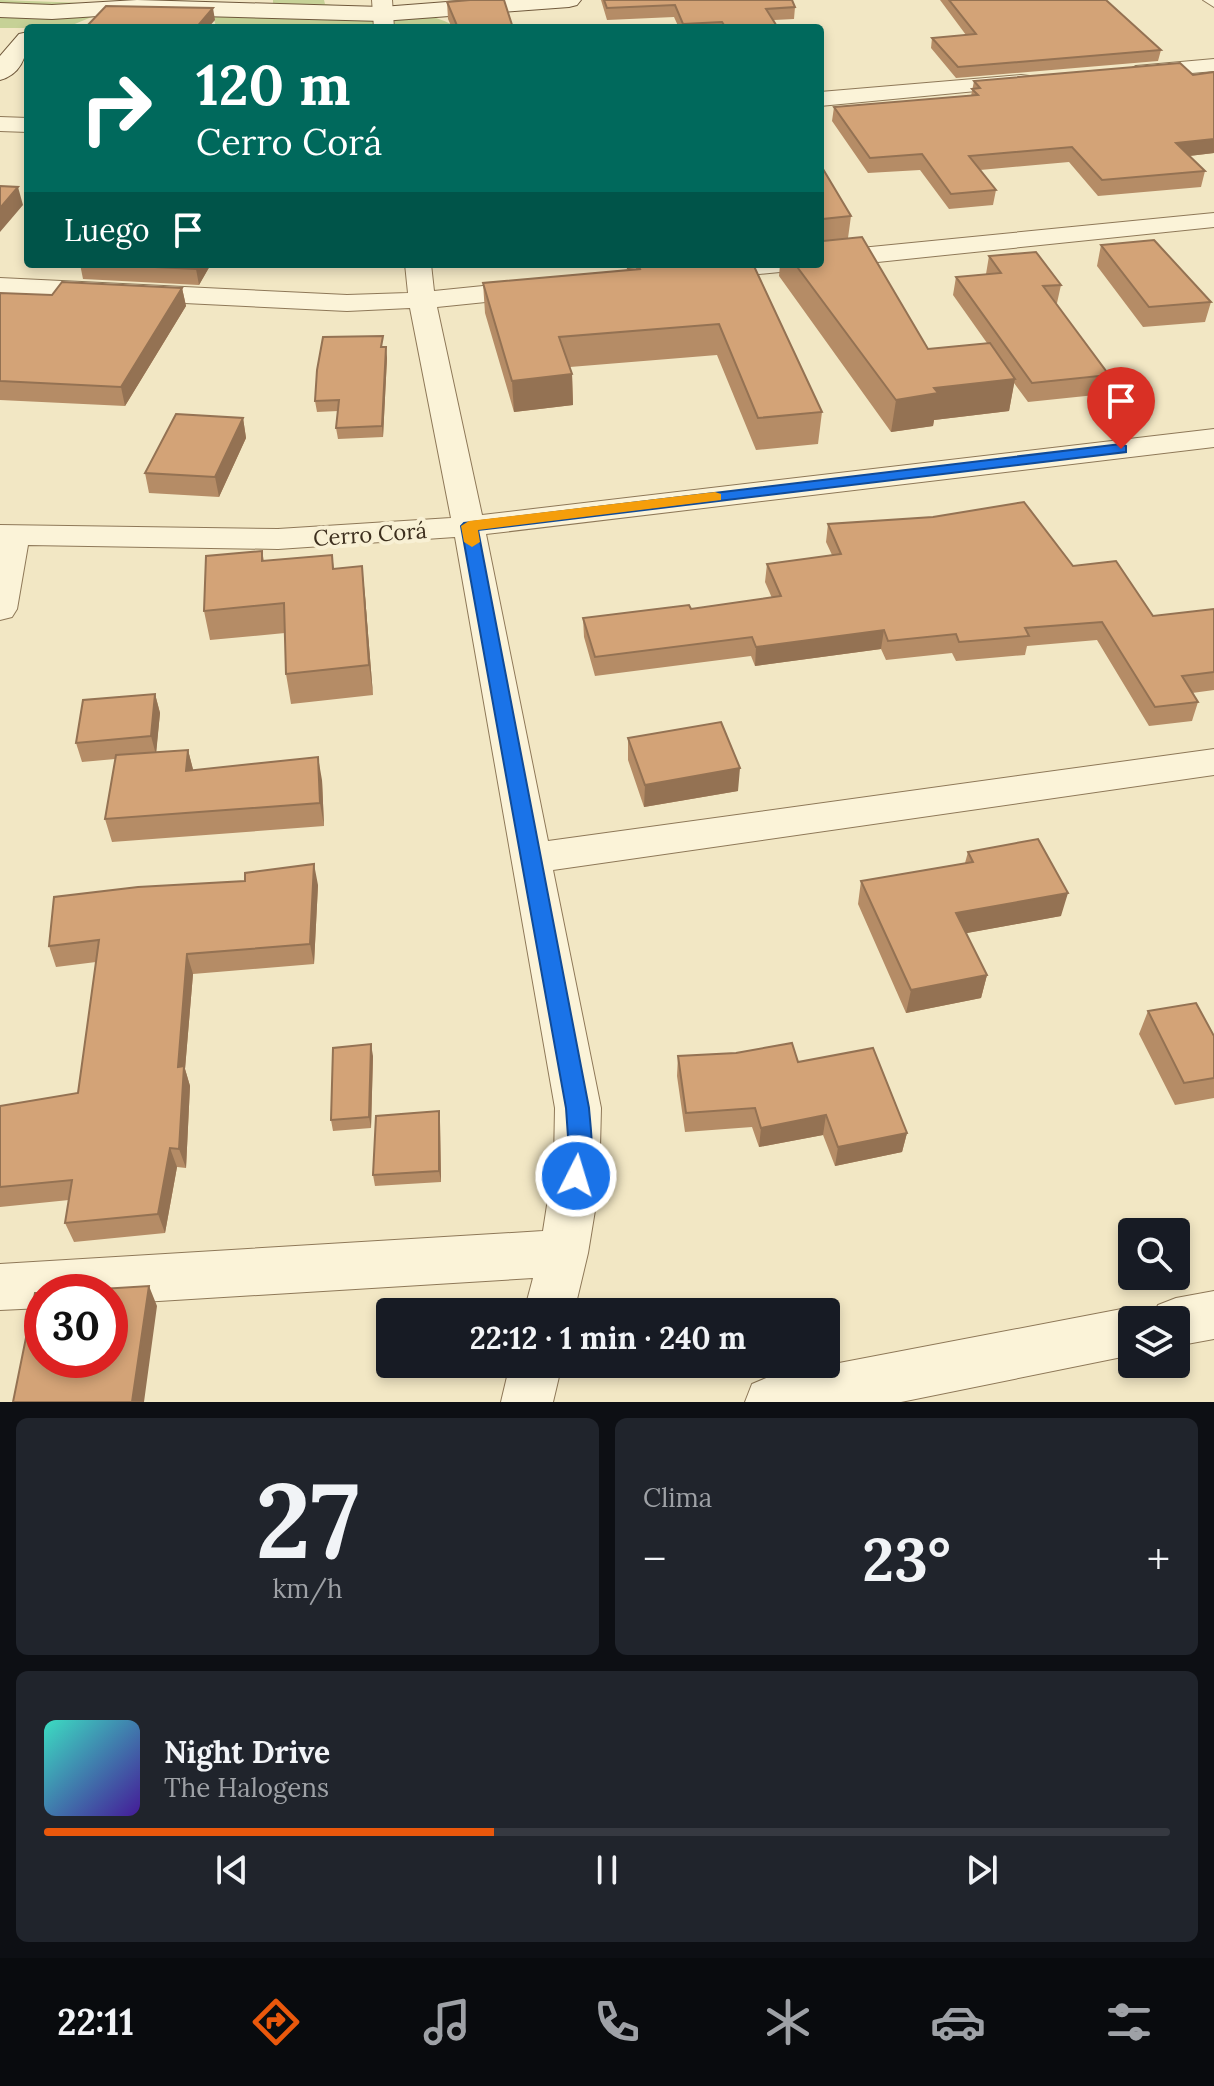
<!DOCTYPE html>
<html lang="es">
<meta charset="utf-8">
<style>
body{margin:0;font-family:Lora,serif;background:#20242c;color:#f1f3f6;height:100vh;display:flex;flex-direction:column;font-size:30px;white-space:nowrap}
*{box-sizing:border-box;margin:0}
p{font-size:26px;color:#9ea1a6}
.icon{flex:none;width:44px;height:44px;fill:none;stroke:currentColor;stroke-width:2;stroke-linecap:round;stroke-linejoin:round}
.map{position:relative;height:1402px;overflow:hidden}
.side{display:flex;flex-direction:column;gap:16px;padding:16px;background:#0d0f14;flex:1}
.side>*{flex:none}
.guide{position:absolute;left:24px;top:24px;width:800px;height:244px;border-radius:8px;box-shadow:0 4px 12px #0003;background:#00695c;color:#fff;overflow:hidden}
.tools{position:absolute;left:1118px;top:1218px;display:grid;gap:16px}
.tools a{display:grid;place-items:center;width:72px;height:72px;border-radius:8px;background:#171b24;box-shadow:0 4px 12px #0003;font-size:40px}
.speed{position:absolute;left:24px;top:1274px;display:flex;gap:16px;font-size:40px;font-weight:700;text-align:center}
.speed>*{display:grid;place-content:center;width:104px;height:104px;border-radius:50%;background:#171b24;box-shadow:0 4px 12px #0003;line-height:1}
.speed .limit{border:12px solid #d22;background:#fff;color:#111}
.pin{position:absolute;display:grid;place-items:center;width:68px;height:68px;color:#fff;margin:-82px -34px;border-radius:50% 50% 50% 0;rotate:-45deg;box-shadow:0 0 8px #0007}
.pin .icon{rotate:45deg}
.me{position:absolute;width:88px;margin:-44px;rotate:5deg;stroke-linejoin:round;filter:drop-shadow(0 0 6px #0008)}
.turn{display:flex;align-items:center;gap:28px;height:168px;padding:0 40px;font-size:36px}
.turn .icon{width:104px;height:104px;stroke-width:2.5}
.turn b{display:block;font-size:56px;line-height:68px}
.then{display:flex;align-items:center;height:76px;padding:0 40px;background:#0003;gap:16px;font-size:30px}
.big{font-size:60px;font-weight:800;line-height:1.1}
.side .tile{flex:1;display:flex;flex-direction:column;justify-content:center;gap:12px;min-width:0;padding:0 28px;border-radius:12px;background:#20242c}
.side .dial{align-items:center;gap:0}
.dial b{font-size:104px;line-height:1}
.song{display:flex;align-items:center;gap:24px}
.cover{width:96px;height:96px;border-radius:12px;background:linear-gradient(135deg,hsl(170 70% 55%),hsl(260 70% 35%))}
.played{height:8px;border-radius:4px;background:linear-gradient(90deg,#ea580c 40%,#363941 40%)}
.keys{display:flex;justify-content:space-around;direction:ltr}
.heat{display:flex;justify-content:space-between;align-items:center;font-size:44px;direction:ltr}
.side .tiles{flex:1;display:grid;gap:16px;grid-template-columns:1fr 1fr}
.tile:last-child{grid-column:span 2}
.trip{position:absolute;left:376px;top:1298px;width:464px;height:80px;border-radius:8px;background:#171b24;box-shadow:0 4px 12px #0003;font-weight:800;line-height:80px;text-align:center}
.tabs{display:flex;height:128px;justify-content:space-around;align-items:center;background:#090b0e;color:#9ea1a6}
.tabs .icon{width:56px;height:56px}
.tabs .current{color:#ea580c}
.tabs b{font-size:36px;color:#f1f3f6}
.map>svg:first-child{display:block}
.green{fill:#c6d196}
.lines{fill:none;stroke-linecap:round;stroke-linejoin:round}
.street-casing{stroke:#8e7858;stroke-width:2}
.secondary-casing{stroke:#70593c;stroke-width:2}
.street{fill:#fbf3d8;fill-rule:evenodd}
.secondary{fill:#fbf3d8;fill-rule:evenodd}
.wall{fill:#b58c66}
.shaded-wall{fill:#947253}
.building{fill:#d3a377;stroke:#947253;stroke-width:2}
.route{fill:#1a73e8;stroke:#114b97;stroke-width:2}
.slow{fill:#f59e0b}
.labels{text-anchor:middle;stroke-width:8;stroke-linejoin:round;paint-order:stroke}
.street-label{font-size:22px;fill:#3d2f1e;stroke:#f8f0d4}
</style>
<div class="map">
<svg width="1214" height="1402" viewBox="0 0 1214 1402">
<rect width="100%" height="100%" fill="#f2e7c4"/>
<!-- green -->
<path class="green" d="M0,0L85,3L99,14L65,28H0Z
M273,0H324L325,4C365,10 425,6 458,28L216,26L213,17L220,13L273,5Z"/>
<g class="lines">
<!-- street casing -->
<g class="street-casing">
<path id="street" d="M372,0H392L394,28H374Z
M1203,0H1214V7Z
M1214,59V71L1136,78L1125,72L1136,66Z
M1021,75L1029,76L1032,81L1029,86L820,106V92Z
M0,117L28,118V132L0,131Z
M1214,213V227L820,268L810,264H820V252Z
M405,264H431L434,291L533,281L542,283L546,289L542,295L533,297L437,307L482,515L1214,429V447L486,534L548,841L1214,749V775L553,870L601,1108L599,1186L588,1253L574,1312H524L533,1278L110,1304V1292H42V1308L0,1310V1264L543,1231L554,1160L555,1108L455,537L278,549L28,545L17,609L12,617L0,620V525L278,529L451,518L410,308L347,311L0,294V278L347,295L408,293Z
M705,264H793L789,269L780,272L708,279L699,276L695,271Z
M1214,1291V1339L1176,1346V1320H1132V1355L901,1402H745L752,1384L771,1376L1132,1307L1150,1314L1152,1319L1158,1305L1176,1298Z
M510,1364H562L553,1402H501Z"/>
</g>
<!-- secondary casing -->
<g class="secondary-casing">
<path id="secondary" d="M137,0L382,7L473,0H581L577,5L569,7L382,21L129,14L52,19L0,17V3L52,5Z
M28,32C28,52 23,74 0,80V56L19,34Z"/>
</g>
<!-- street -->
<use href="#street" class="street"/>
<!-- secondary -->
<use href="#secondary" class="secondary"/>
</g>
<!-- wall -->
<path class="wall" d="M601,0H792L795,7L794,19L774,20L778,28H679L674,17L607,20Z
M940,0H1106L1161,50L1158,61L956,78L931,48L932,38L966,35Z
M447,2L513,28H452L448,19Z
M1214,72V153L1189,156L1205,171L1201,187L1098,196L1069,162L980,170L996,190L993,205L949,209L920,170L868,173L832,121L834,107L971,96L974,81L1193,75Z
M820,164L851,216L848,238L928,349L987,343L953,295L956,277L986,274L989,256L1061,285L1057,303H1055L1109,375L1105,394L1028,402L1014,383L1009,411L934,420L933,426L891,432L779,276L780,264H820Z
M1101,245L1211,302L1205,322L1143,327L1097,266Z
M80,264H211L199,285L83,279Z
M625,264H753L822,412L818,444L756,450L717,355L570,367L572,374L573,405L514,412L485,313L483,283L636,269V268L627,269Z
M182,288L186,306L125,406L0,400V293L52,295Z
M384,347L387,358L383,437L338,439L336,428L338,411L317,412L315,401Z
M243,418L246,438L219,497L149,493L145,473Z
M828,524L1073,566L1153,616L1214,609V690L1192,693L1198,702L1192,721L1149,726L1097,640L1027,646L1025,655L956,661L952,653L886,660L881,649L755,666L751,656L595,676L584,637L583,618L691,609L772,598L765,582L767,564L832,555L826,542Z
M262,551L264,561L332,555L334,569L365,596L373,695L291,704L286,674L285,633L210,640L204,611Z
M155,694L160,713L156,752L188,750L193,770L322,780L324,826L112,842L105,819L115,759L82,762L76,743Z
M628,738L738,791L644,807L628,760Z
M968,852L1061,916L966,933L987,975L981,998L906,1013L858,904L861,881L965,863Z
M318,885L314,964L193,974L185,1069L190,1086L186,1168L177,1167L165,1233L74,1242L65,1223L69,1200L0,1207V1106L78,1093L96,962L56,967L49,946Z
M1148,1011L1214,1036V1098L1175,1105L1139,1034Z
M373,1056L371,1128L333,1131L331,1120Z
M678,1056L798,1062L907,1133L902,1152L835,1166L823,1135L759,1147L752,1127L685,1132L677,1076Z
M440,1122L441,1182L375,1186L373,1175Z"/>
<!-- shaded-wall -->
<path class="shaded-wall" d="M213,8L215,20L208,28H196Z
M1214,139V153L1172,158L1176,143Z
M18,187L23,205L0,232V208Z
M199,264H211L199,285L196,269Z
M627,264H636V268L627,269Z
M182,288L186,306L125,406L121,387Z
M386,347L387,358L383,437L382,426Z
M572,374L573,405L514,412L512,381Z
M1015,379L1009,411L934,420L933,426L891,432L896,400L934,388Z
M243,418L246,438L219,497L215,477Z
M362,566L365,596L373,695L369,665Z
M884,630L881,649L755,666L756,647Z
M155,694L160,713L156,755L151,736Z
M188,750L194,773L186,771Z
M318,757L322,780L324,826L320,803Z
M740,768L738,791L644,807L645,785Z
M314,864L318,885L314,964L310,944Z
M1068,893L1061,916L951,936L956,913Z
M187,954L193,974L185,1069L190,1086L186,1168L179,1149L178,1067Z
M987,975L981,998L906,1013L911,990Z
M371,1044L373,1056L371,1128L369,1117Z
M439,1111L440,1122L441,1182L439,1171Z
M826,1115L823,1135L759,1147L761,1128Z
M907,1133L902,1152L835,1166L838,1147Z
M170,1148L177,1167L165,1233L158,1214Z
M149,1286L157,1306L144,1402H132Z"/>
<!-- building -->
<path class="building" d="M470,0H504L513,28H458L447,2Z
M604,0H792L795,7L766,9L778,28H726L722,22L683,24L675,5L607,8Z
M949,0H1106L1161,50L958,67L932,38L976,34Z
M106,6L213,8L196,28H85Z
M1180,63L1193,75L1214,72V139L1176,143L1205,171L1102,180L1072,147L969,156L996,190L951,194L922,154L870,158L834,107L978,95L972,89L980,88L974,81Z
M820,164L851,216L823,219L820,230Z
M0,186L18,187L0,208Z
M862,237L928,349L990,343L1015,379L934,388L938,393L896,400L795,264H820V239L823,241Z
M1154,240L1211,302L1149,307L1101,245Z
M1036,252L1061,285L1043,286L1109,375L1032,383L956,277L1001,273L989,256Z
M91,264H199L196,269Z
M638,264H753L822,412L758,418L719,324L559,337L572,374L512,381L483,283L640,269Z
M62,282L182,288L121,387L0,381V293L52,295Z
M383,336L381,347H386L382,426L336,428L339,400L315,401L317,370L323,337Z
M176,414L243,418L215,477L145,473Z
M1024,502L1073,566L1116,561L1153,616L1214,609V672L1182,676L1198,702L1155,707L1102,622L1025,628L1029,636L959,642L956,634L888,641L884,630L756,647L752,637L595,657L583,618L689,605L691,609L781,596L767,564L841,554L828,524L933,517Z
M262,551V561L332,555L333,569L362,566L369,665L286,674L284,603L204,611L206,556Z
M155,694L151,736L76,743L83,700Z
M721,722L740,768L645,785L628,738Z
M188,750L186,771L318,757L320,803L105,819L116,755Z
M1038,839L1068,893L956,913L987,975L911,990L861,881L973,862L968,852Z
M314,864L310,944L187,954L178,1067L184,1066L179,1149L170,1148L158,1214L65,1223L72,1180L0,1187V1106L78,1093L99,940L49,946L54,897L138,887L245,881V873Z
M1196,1003L1214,1036V1078L1184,1083L1148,1011Z
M792,1043L798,1062L873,1048L907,1133L838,1147L826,1115L761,1128L755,1108L686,1113L678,1056L736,1053Z
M371,1044L369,1117L331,1120L333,1048Z
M439,1111V1171L373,1175L376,1116Z
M149,1286L132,1402H13L35,1293H42V1360H110V1292H52Z"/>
<!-- route -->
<path class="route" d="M1121,444L1126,446V452L478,530L589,1108C591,1133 596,1160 585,1184L576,1187L568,1184L564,1176L569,1151L566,1108L461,526L464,523Z"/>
<!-- slow -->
<path class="slow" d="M715,492L721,494V500L478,530L480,542L472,547L464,542L461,526L469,521Z"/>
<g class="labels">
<!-- street labels -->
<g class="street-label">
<text transform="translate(370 534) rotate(-4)" y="8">Cerro Corá</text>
</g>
</g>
</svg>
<div class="tools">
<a><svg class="icon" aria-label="search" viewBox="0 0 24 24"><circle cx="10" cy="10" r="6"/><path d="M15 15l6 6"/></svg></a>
<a><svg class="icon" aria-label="layers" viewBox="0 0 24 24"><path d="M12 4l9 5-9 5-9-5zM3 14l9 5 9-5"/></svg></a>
</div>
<div class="speed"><div class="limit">30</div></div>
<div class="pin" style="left:1121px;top:449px;background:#d93025"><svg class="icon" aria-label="arrive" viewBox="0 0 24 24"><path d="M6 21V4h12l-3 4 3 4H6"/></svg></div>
<svg class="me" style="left:576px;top:1176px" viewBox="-20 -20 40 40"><circle r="17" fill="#1a73e8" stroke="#fff" stroke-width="3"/><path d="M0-11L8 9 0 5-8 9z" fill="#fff"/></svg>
<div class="trip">22:12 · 1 min · 240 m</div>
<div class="guide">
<div class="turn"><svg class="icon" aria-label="right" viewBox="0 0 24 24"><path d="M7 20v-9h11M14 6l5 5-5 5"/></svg><div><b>120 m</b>Cerro Corá</div></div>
<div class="then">Luego<svg class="icon" aria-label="arrive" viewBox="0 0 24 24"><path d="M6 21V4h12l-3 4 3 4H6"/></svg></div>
</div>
</div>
<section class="side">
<div class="tiles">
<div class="tile dial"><b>27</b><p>km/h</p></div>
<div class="tile"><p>Clima</p>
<div class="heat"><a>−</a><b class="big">23°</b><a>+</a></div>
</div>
<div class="tile">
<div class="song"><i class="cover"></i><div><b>Night Drive</b><p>The Halogens</p></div></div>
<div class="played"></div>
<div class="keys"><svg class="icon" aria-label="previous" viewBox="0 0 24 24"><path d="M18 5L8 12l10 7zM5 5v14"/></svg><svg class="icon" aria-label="pause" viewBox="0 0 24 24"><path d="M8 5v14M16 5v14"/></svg><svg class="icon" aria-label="next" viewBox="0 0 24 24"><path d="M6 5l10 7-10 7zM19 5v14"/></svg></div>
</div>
</div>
</section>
<nav class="tabs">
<b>22:11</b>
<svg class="icon current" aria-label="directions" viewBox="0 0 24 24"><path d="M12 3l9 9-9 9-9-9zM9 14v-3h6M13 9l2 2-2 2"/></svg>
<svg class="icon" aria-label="music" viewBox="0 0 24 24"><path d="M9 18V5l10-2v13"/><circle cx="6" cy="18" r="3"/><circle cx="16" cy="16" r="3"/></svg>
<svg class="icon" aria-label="phone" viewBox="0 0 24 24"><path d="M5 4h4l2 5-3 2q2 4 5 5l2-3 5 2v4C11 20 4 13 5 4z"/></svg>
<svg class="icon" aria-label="climate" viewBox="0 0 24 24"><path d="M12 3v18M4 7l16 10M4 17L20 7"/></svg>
<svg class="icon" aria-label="car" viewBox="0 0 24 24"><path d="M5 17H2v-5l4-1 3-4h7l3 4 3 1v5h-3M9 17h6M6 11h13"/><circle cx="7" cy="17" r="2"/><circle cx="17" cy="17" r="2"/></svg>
<svg class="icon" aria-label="filters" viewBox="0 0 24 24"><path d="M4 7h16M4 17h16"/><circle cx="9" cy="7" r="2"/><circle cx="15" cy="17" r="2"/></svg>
</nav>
